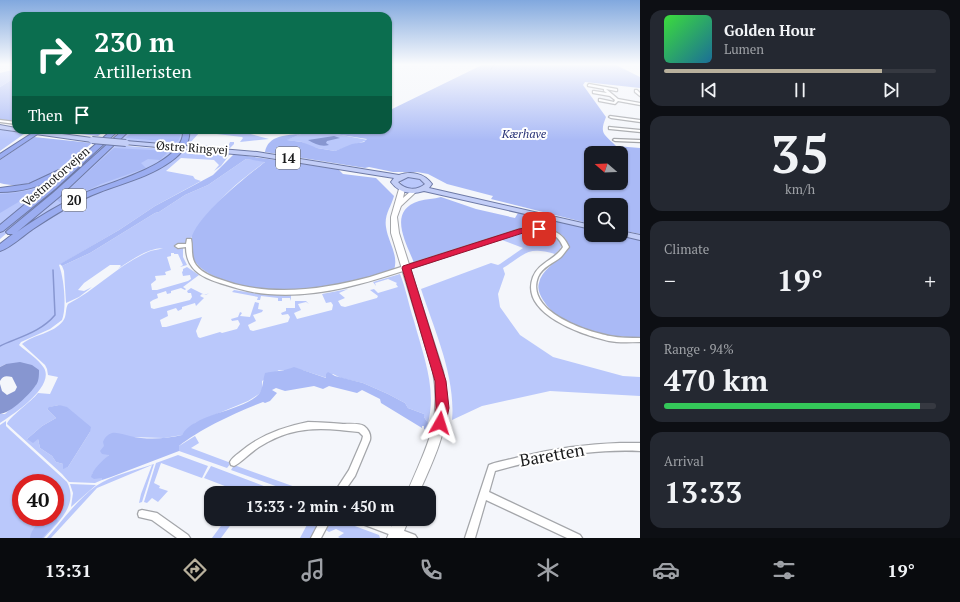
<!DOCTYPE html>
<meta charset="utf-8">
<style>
body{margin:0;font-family:"PT Serif",serif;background:#242831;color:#f1f3f6;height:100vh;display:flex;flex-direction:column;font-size:15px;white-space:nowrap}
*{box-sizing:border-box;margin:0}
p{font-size:13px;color:#9ea1a6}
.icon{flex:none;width:22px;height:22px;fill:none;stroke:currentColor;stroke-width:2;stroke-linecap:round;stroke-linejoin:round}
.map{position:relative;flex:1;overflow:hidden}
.sheet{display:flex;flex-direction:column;gap:10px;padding:10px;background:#0d0f14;width:320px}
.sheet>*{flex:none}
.banner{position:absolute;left:12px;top:12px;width:380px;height:122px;border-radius:12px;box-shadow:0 1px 3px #0004;background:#0b6e4f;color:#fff;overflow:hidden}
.needle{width:26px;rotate:289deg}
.buttons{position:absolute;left:584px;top:146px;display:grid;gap:8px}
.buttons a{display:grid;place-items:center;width:44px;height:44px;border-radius:8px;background:#171b24;box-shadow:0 1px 3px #0004;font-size:20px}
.speed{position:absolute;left:12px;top:474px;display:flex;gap:8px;font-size:20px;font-weight:700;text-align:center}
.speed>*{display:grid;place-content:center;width:52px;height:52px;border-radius:50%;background:#171b24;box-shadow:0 1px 3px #0004;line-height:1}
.speed .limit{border:6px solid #d22;background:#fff;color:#111}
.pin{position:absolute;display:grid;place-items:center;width:34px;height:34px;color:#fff;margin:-17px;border-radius:8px;box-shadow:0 2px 6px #0006}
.me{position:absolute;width:44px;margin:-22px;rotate:6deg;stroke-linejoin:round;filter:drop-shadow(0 0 3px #0008)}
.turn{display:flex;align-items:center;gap:14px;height:84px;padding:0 16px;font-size:18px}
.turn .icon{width:52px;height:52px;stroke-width:2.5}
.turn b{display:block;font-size:28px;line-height:34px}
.then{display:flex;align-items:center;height:38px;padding:0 16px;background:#0003;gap:8px;font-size:15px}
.big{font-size:30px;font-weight:700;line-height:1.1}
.sheet .widget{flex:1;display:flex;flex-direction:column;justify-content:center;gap:6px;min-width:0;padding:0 14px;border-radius:12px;background:#242831}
.sheet .dial{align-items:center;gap:0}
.dial b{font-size:52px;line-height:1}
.song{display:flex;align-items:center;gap:12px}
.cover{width:48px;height:48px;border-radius:6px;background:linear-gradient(135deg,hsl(120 70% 55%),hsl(200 70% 35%))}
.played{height:4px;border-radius:2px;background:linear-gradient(90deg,#b8b09c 80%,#363941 80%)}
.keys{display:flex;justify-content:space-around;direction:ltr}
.heat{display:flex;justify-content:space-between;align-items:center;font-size:22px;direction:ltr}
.charge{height:6px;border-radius:3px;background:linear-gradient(90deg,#34c759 94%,#363941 0)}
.trip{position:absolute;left:204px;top:486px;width:232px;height:40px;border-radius:12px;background:#171b24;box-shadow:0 1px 3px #0004;font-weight:700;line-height:40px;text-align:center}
.menu{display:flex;height:64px;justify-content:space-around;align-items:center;background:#090b0e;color:#9ea1a6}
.menu .icon{width:28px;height:28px}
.menu .selected{color:#b8b09c}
.menu b{font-size:18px;color:#f1f3f6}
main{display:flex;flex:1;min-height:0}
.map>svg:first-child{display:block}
.green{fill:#bac8fb;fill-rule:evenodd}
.forest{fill:#aabaf6;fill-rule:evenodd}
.water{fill:#8796d0}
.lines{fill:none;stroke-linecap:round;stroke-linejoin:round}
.stream-far1{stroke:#8796d0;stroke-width:1}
.stream{stroke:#8796d0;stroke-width:1.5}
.street-casing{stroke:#a4a6aa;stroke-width:2.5}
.secondary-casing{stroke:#a4a6aa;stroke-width:2}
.primary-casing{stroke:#6e7aa6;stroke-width:2}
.highway-casing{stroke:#6e7aa6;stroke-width:2}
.street{fill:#fff;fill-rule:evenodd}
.secondary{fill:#fff;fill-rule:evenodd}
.primary{fill:#c3cef7;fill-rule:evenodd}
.highway{fill:#9badf1;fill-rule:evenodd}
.primary-bridge-casing{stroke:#6e7aa6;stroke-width:8;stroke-linecap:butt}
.primary-bridge{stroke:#c3cef7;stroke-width:6}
.route{fill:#e11d48;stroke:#92132f}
.labels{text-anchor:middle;stroke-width:4;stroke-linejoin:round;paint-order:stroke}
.far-park-label{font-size:12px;font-style:italic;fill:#273176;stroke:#fff}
.far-street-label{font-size:12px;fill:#191a1b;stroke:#fff}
.shield{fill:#fff;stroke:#5e5f5f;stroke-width:1}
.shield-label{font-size:13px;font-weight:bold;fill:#191a1b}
.near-street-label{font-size:17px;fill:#191a1b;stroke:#fff}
</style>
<main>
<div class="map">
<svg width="640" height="538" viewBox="0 0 640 538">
<rect width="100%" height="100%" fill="#f4f6fb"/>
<!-- green -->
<path class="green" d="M16,69V77L0,87V73Z
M0,129L21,133L24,134L0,151Z
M131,130H185V132L180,144L119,141Z
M190,130L247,133L269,139L240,142L243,138L242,137L200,132L189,144L228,147L230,142H234V144L230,148L186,145L190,137Z
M334,131L336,134L368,140L335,151L311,147L302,142L286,140L301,134Z
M104,143L110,144L0,239V232Z
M116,145L175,150C156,171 127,175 102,187C69,202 36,224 4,243Z
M185,150L230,154L221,166L214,171L219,165L214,160L181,158L166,171L193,176L195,179L201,181L155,206L119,230L59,265C64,278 67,307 62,320L50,329L21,342L19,345C27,352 38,359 44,368C55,387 12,415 0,423V414H5L36,385L6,364L0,367V251L37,224L70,204L132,178Z
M246,159L266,161C248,175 231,187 217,204C203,220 197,236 179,247L183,248V257L187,265L180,267L183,265L178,254H174V253H171V256L167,257L171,270L165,272L166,275L155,276L156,280L151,284L152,290H157L188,281L191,279L190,275L183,276L182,272L183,271V269L187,267L199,275L183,287L186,289L185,290L181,288L171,291V293L167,294L166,291L157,294L158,298L153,300L150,302L151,308L154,309L190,300L192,297L191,293H188L187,291L191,288L205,295L209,293L206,295L202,294L200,296L204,298L196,306L195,303L182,307V309L178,311L176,308L167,311L168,316L160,320L162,327H166L202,317L196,331L198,337L200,338L220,332L222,333L237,329L240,324L238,320L232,321L231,319L238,317L240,312L242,313L240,316L250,317L255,302L259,303L258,309L263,310L262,312L253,315L256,321L248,325L250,330L253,331L288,322L290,317L288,314L282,315L281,313L286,311V308H295V301H306L309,304L306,302L298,304L301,310L294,313L297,319L332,310L333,305L331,302L326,303L322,294L348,289L339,293L345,298L338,301L341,306L345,307L377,298L378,296L370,290L374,289L378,293L398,287L396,284L397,283L388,279L375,283L376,286L373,282L400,274C406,289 409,306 414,321C423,355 437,388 428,423L424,417V414L408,408L405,403L388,394L363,383L341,378L333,374L327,378L302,370H279L262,381V390L259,394L248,401L195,423L182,435L164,438L131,437L104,444L109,455L92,474L102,478V480L95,483L69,482L62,474L7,424C8,418 32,401 38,393L50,394L58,377L48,375L47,369L45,365L22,344C34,334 53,334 63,321C67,316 65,309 68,304C96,290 118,265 148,252C152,250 158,250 163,248C146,249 131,260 118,269L121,266L120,265H110L84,283L78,290L84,291L92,287L79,297L66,303L64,271L62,266L90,253L155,213L159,212L185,195L208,185ZM59,405L90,432L68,467L63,468V464L56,462L52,456L40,448L38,439H27L42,426L56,418L47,409L50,407Z
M71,166L0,225V191C20,190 55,178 71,166Z
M406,177H411L421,180L424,185C418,190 410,189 403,187L400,181Z
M536,231C547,232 556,235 562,244L560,249L555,254C527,246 526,254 503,268L505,274L498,294L500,307L520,335L553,357L623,376L640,377V396L550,391L482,406L452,420C456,377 434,329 421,289L491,263L498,265L500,264L523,248L502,240L523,233Z
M234,290L260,294L291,295V301L290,298H282V301H278V298L261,296L260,300H257L258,297L232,292Z
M6,421V426L10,430L67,482C79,505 58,522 44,538H0V425ZM21,483H55V517H21Z
M195,436L199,443L191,448L231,463L227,468L179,451V446Z
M178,455L208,466L202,478L161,463L154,483L160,486L159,488L168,491L158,502L152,498L147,503L144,502L156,463Z
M154,464L142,502L139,503L141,494L152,465L97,488L51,538H47C62,521 77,500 96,486C112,475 136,470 154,464Z
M234,465L312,493H295L231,470Z
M211,466L282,493H243L204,478Z
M70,484L96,485L71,507L73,493Z
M226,519H235L221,538H212Z
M310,519H321L311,538H300Z
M336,519L379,535L380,538H340L338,537L344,533L336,529L329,532L326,530L331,521Z"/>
<!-- forest -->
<path class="forest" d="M482,65H616L640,77V88L585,82L583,85L606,117C599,134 604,134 616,146L640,148V234L621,230V205H591V224L491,199L493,196L447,184L428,174L417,172H393L369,167L365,168L265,152C268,135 287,135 301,134L287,140L302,142L317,148L335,151L352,144L364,142L367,139L335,134L334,131L388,130V111ZM591,153H621V183H591Z
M16,77V121L0,120V87Z
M44,130H106L98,136Z
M136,130H180C182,134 180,139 177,142L125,138Z
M34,137L92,143C67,164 36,193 0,183V160Z
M114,148L169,151L160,160L148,159L141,163L146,168L101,184L61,203L57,200Z
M234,154L338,169L343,174L376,178L394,196C391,207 384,215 386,227C388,242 399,255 394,270C336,289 267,303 210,274C197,267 188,257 191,240C195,217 247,176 265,162L246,159L208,185L185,195L159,212L155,213L90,253L62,266L60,264L119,230L155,206L213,175Z
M42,188L0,213V194L14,193Z
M441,197L476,209L515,218L518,213L591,229V235H618L640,240V338C606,336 563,332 543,300C540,295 537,289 539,283C542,268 561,260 569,248C566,226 536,226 518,230L414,263C406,242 387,211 419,201C426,199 434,199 441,197Z
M294,367L326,378V374L328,372L335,376L363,383L388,394L405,403L408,408L424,414V417L428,423L426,430L424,429V426H422V428L381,403L380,399L362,390L357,393L329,386L323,389L314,386L285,391L276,388L272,390L277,393L270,401L265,403L263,402C237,412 200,429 179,446V451L111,477L102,480V478L94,479L91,477C93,469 102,461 109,455L102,454L100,451L104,446L103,442C105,437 107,435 112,433C118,432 124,435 130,436C146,440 166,439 182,435C194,413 242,412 259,394C263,389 263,379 265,373C275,371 285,371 294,367Z
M59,405L67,407L91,427L90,432L68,467L63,469V464L56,462L52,456L40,448L38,439L33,443L27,439L42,426L56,418L47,409L49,407Z
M44,517H55L58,521L42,538H30C31,530 38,522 44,517Z"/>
<!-- water -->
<path class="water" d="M334,136L340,138L327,141L326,143L329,145C321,147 315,144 308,140Z
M20,362L32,365L39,370C39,375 39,381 36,385C30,394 11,413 0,414V384L2,391L7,395L15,391L17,387L12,377C7,376 3,375 0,381V367L6,364Z"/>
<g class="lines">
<!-- stream-far1 -->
<path class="stream-far1" d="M491,69L494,65"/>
<!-- stream -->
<path class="stream" d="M0,346C19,337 41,332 55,315L53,270"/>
<!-- street casing -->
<g class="street-casing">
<path id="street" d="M589,84L617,89V91H616L606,89L618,99L640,103V105L618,101L615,104L599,101V99H600L614,102L615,100L610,96L593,93V91H594L607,93L604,91V89L588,86V85Z
M635,90H637L640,93V96L635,92Z
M610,116L640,120V122L611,118L609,117Z
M0,120L16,122V124L0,122Z
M609,127L640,130V132L610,129H609Z
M614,139L640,140V142L615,141L613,140Z
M534,228C551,229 562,231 569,247C566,250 564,254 561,257C554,263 542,267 538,277C525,311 585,331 610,336C620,338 630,338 640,338V342C630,342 619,343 609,341C583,335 519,314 533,277C538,263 556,259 563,247C556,229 539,230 523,231C492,241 461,251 430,262C379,279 323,299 268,294C251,293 236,288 220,283C201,277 186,269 186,247L178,248L175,246L178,244H186L187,239H191C193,248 190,257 196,265C203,274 215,278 225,281C231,283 237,285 243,286C286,295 328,288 370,277L520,229Z
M308,422C320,422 331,423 343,424C349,424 359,423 364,426C369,430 371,435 370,440L355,476L343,493H334L349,470L362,440L363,436L359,432C352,431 346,431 340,430C309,427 286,430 259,447C251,452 241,463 234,466L231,465L230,462C232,458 235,456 239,453C258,436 283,427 308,422Z
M620,443H640V451C621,450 603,451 584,453C554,456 524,463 495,471L489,492L580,535L582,538H567L486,500L475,538H465L489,465C499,461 509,460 519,457C552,449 586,444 620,443Z
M142,510L157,513L188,535L190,538H177L152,520L139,517L138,514L139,511Z
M321,519H331L321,538H311Z
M355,519H372L415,535L417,538H399L357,522Z"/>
</g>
<!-- secondary casing -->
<g class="secondary-casing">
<path id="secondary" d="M402,187L405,189L403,198L412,190H416L417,191L401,206L397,217L399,233L443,371C445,382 447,393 447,405C446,436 431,465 419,493H407C426,447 442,423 433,371L391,233V217L399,189Z
M395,519H409L401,538H387Z"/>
</g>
<!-- primary casing -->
<g class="primary-casing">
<path id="primary" d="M0,125L16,128V130H32L92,138L95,140L92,142L0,129Z
M126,141L257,152L399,175C411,171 424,173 432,184L429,188L591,225V229L424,191C411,195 399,193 391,182L394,178L257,156L124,144L123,143ZM408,177L420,179L425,184C417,191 405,190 398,182Z
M621,231L640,235V240L619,235H621Z"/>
</g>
<!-- highway casing -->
<g class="highway-casing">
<path id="highway" d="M112,130H119L55,189L3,231L0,232V225L58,177C40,187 21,192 0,192V188L29,184L59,170L65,171Z
M123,130H130L59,197L17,232C37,218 58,205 80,195C105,183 186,165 183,130H189C191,144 180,155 170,162C149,177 123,183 100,192C76,201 54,215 33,229C24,235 10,248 0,251V244L13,234H8L6,232L8,230L53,193Z
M34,132L39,133L0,159V154Z"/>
</g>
<!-- street -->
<use href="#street" class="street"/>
<!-- secondary -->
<use href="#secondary" class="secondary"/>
<!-- primary -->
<use href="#primary" class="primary"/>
<!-- highway -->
<use href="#highway" class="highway"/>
<!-- primary-bridge casing -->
<g class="primary-bridge-casing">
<path id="primary-bridge" d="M92,140L126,143"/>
</g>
<!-- primary-bridge -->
<use href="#primary-bridge" class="primary-bridge"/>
</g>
<!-- sky -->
<linearGradient id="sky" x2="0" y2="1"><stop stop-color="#81a8de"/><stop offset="0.46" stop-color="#fafbfd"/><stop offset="1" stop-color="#fafbfd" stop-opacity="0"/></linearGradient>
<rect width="640" height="140" fill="url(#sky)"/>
<!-- route -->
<path class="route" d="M539,226L542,227V231L523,233L411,269L446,381L449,408L445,427L440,428L436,427L434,423L436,408L435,381L402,268L403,266L519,229Z"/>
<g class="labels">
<!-- far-park labels -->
<g class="far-park-label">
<text x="524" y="138">Kærhave</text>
</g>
<!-- far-street labels -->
<g class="far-street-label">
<text transform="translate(192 148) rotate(4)" y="4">Østre Ringvej</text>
<text transform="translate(56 177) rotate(-41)" y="4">Vestmotorvejen</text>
</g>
<!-- shield labels -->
<g class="shield">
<rect x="276" y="147" width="24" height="22" rx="3"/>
<rect x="62" y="189" width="24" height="22" rx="3"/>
</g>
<g class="shield-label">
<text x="288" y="163">14</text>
<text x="74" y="205">20</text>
</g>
<!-- near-street labels -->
<g class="near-street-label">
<text transform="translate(552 455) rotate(-10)" y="6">Baretten</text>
</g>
</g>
</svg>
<div class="buttons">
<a><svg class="needle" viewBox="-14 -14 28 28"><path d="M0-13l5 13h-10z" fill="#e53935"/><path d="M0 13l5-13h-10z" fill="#9ea1a6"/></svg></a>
<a><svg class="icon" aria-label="search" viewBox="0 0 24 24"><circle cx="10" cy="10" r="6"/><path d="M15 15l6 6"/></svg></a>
</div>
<div class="speed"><div class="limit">40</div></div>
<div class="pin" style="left:539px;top:229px;background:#d93025"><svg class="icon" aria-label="arrive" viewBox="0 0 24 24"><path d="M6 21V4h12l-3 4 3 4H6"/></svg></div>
<svg class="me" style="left:440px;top:423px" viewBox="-20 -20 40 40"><path d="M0-17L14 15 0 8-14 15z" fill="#e11d48" stroke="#fff" stroke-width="4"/></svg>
<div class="trip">13:33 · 2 min · 450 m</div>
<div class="banner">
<div class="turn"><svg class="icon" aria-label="right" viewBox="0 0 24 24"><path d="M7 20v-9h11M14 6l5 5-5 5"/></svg><div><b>230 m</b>Artilleristen</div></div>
<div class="then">Then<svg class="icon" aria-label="arrive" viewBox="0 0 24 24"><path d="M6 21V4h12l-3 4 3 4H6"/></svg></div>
</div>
</div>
<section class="sheet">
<div class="widget">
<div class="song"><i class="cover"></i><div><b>Golden Hour</b><p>Lumen</p></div></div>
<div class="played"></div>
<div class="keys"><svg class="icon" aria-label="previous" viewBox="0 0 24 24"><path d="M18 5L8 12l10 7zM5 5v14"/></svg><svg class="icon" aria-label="pause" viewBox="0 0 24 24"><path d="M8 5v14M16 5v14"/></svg><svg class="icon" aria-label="next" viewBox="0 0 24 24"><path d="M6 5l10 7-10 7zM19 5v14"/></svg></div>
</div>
<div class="widget dial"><b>35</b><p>km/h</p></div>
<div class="widget"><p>Climate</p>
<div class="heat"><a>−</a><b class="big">19°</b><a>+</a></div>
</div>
<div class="widget"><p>Range · 94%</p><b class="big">470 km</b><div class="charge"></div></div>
<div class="widget"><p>Arrival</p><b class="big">13:33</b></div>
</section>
</main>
<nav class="menu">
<b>13:31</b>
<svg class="icon selected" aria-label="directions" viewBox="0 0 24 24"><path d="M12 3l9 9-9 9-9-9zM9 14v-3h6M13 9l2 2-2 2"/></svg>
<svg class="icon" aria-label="music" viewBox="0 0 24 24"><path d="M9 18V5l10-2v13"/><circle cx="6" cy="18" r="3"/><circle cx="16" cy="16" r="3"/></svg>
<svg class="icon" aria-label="phone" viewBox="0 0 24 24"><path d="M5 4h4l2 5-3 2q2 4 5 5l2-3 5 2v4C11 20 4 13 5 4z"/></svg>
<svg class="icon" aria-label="climate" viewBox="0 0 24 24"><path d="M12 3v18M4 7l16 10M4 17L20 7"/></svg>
<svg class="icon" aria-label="car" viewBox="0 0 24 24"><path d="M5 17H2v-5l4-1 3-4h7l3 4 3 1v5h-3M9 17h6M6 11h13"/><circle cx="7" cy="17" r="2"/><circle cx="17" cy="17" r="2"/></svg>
<svg class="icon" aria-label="filters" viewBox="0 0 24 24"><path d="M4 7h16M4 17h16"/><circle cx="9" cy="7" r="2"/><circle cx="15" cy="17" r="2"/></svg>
<b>19°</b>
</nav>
